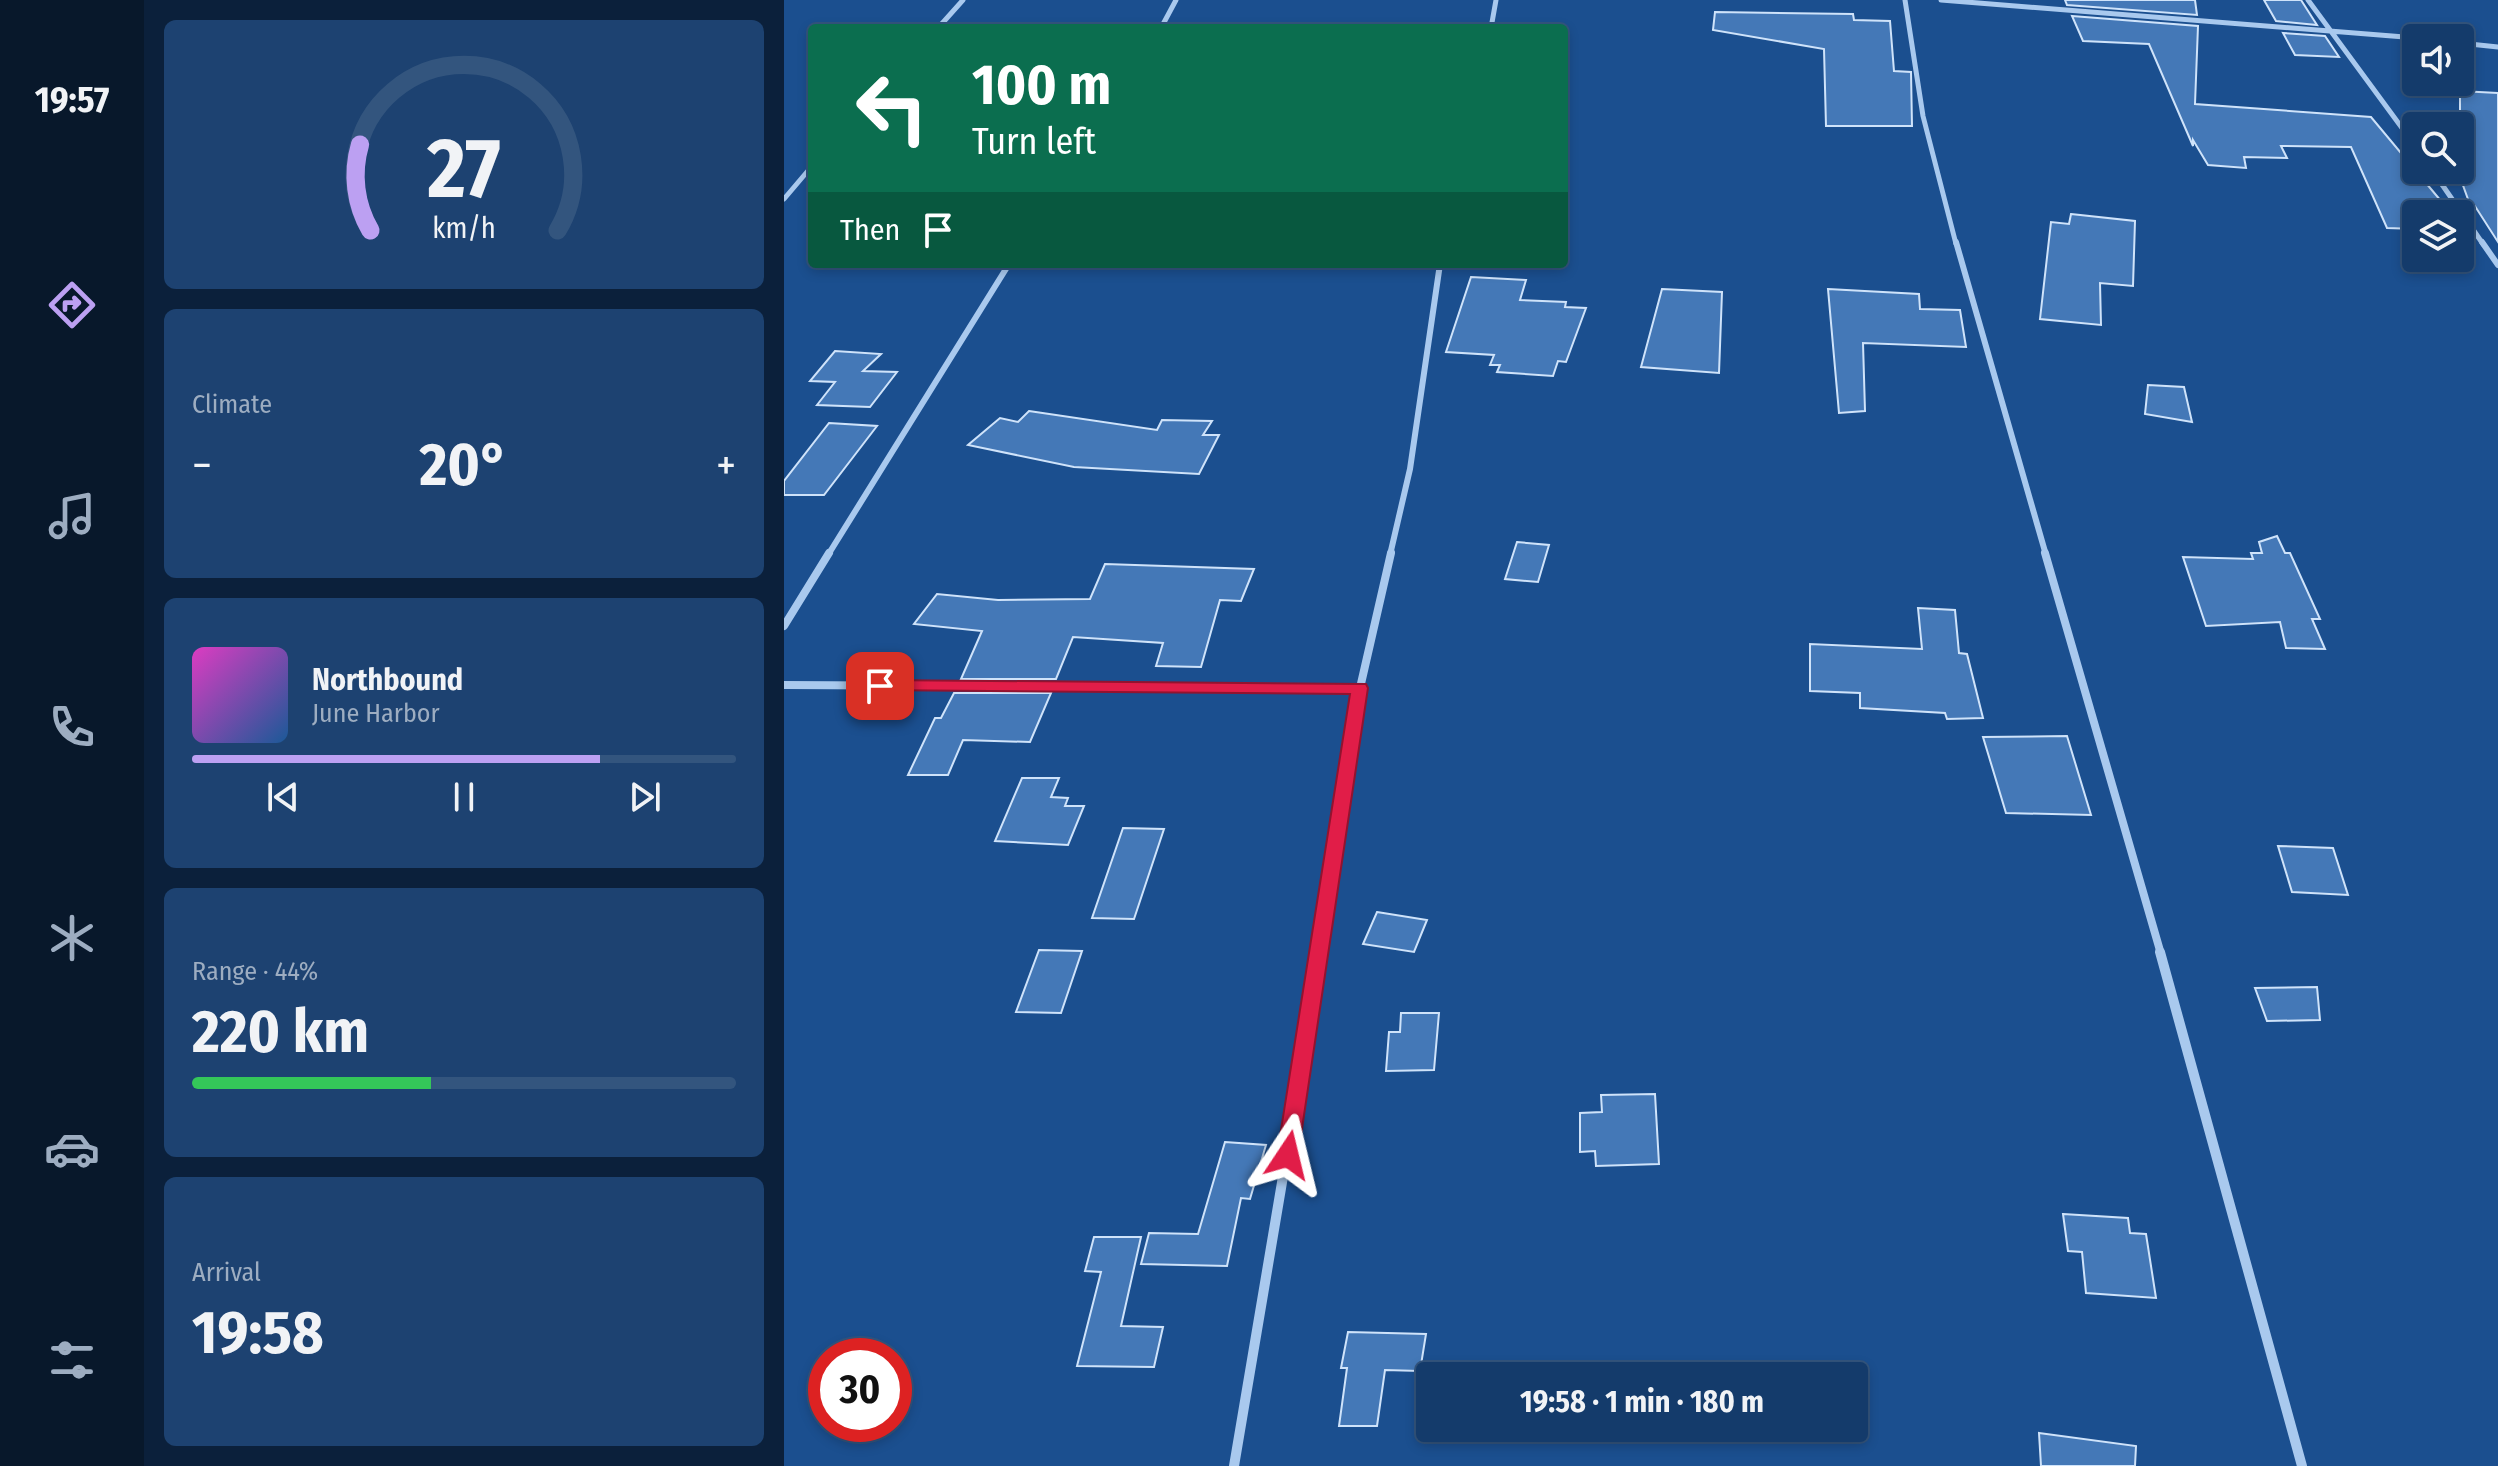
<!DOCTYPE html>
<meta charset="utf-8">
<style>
body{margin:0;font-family:"Fira Sans Condensed",sans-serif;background:#1d4271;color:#f1f3f6;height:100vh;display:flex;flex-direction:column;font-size:30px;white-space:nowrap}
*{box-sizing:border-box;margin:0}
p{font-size:26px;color:#9dadc1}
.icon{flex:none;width:44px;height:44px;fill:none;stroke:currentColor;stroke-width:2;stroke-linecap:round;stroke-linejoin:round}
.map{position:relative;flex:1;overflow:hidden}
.drawer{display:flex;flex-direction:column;gap:20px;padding:20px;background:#0b203b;width:640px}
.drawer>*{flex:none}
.hud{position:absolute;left:24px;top:24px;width:760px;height:244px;border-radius:8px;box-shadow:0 4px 12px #0003,0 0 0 2px #33557e;background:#0b6e4f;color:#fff;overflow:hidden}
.fabs{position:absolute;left:1618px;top:24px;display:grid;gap:16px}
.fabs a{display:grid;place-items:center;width:72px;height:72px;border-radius:8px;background:#143b6b;box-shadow:0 4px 12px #0003,0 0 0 2px #33557e;font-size:40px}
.speed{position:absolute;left:24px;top:1338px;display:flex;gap:16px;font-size:40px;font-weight:700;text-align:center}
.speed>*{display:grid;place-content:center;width:104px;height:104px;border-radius:50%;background:#143b6b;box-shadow:0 4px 12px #0003,0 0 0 2px #33557e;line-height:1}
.speed .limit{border:12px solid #d22;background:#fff;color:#111}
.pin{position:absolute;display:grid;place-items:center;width:68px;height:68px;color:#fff;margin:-34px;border-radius:16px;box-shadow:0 4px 12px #0006}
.me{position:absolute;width:88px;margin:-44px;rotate:10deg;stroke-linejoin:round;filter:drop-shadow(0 0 6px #0008)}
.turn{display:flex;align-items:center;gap:28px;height:168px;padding:0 32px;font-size:36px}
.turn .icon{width:104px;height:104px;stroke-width:2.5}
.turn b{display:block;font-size:56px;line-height:68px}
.then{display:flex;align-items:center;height:76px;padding:0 32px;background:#0003;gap:16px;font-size:30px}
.big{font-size:60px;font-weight:700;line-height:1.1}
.drawer .card{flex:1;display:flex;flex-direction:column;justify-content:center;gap:12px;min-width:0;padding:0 28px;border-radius:12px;background:#1d4271}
.drawer .dial{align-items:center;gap:0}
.dial svg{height:208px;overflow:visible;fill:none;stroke:#33557e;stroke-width:7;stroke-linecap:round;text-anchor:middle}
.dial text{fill:#f1f3f6;stroke:none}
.song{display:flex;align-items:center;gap:24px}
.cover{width:96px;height:96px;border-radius:12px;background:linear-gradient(135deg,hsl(310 70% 55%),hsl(210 70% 35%))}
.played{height:8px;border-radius:4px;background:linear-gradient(90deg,#bca0f2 75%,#33557e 75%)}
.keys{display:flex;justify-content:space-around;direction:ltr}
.heat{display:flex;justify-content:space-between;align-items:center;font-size:44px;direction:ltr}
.charge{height:12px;border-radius:6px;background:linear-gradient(90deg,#34c759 44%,#33557e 0)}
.trip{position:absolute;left:632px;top:1362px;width:452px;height:80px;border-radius:8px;background:#143b6b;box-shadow:0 4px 12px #0003,0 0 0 2px #33557e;font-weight:700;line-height:80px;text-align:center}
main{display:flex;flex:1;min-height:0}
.tabs{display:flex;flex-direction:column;width:144px;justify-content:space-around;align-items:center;background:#08182b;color:#9dadc1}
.tabs .icon{width:56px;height:56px}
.tabs .selected{color:#bca0f2}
.tabs b{font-size:36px;color:#f1f3f6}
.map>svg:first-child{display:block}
.building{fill:#4478b7;stroke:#cfe3fa;stroke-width:2}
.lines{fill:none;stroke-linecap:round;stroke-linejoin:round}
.minor-far3{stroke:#a9c9ee;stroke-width:5}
.minor-far2{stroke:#a9c9ee;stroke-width:6}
.minor-far1{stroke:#a9c9ee;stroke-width:8}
.minor{stroke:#a9c9ee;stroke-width:10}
.route{fill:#e11d48;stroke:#92132f;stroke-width:2}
</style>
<main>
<nav class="tabs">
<b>19:57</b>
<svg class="icon selected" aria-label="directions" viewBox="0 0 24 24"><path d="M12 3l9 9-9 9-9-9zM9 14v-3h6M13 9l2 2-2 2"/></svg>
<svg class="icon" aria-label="music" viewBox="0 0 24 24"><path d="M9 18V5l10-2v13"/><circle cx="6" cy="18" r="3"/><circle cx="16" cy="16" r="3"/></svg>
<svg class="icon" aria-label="phone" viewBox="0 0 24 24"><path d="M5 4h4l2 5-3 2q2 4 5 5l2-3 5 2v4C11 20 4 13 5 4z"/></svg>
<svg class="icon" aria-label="climate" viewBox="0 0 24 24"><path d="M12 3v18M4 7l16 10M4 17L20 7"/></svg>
<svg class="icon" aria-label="car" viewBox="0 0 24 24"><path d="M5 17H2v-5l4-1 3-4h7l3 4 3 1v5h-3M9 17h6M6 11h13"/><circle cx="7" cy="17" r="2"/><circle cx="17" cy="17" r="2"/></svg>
<svg class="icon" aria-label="filters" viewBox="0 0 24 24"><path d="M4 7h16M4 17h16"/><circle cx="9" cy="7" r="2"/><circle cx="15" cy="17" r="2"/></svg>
</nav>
<section class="drawer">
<div class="card dial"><svg viewBox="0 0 100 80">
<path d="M14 69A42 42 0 1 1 86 69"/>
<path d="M14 69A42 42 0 0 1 10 36" stroke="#bca0f2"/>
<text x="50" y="56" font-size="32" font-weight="700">27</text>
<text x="50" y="72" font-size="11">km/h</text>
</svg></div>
<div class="card"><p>Climate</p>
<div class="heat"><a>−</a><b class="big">20°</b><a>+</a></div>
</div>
<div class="card">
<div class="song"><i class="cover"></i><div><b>Northbound</b><p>June Harbor</p></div></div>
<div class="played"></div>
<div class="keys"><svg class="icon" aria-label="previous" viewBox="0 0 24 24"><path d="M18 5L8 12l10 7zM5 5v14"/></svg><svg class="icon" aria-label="pause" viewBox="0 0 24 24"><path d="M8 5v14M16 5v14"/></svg><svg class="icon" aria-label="next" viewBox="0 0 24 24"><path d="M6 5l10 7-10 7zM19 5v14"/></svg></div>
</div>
<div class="card"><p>Range · 44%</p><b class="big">220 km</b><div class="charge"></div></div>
<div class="card"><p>Arrival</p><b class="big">19:58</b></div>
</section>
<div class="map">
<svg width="1714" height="1466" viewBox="0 0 1714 1466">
<rect width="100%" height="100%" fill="#1b4f8f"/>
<!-- building -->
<path class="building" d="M1281,0H1411L1413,15L1283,5Z
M1480,0H1517L1533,25L1492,21Z
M931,12L1069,14L1070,20L1106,21L1110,71L1127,72L1128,126H1042L1040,49L929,30Z
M1288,16L1414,26L1411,104L1587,117L1657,201L1632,200V229L1603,228L1567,147L1497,146L1503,158L1460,157L1462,168L1424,165L1409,140V146L1365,44L1299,41Z
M1499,33L1541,36L1555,57L1511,55Z
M1676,91L1714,93V242L1689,203L1685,202L1676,177Z
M1287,214L1351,221L1349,286L1316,283L1317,325L1256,319L1267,222L1285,224Z
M687,277L742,280L736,300L782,302L781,307L802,308L782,362L774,361L769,376L713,372L716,365H706L710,355L662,352Z
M878,289L938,292L935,373L857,367Z
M1044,289L1135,294L1136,309L1176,310L1182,347L1079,343L1081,411L1055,413Z
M51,351L97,354L79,371L113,372L86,407L33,405L51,382L26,381Z
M1364,385L1400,387L1408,422L1361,414Z
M245,411L373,430L378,420L428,421L419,435H435L415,474L290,467L184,445L216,418L234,422Z
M45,423L93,426L40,495H0V481Z
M1493,536L1501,553H1506L1536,619H1528L1541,649L1502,648L1496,622L1422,626L1399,557L1469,559L1467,553H1478L1475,542Z
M733,542L765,545L754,582L721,579Z
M321,564L470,569L457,601L436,600L417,667L372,666L379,643L289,637L272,679H177L198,631L130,624L153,594L214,600L306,599Z
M1134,608L1171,610L1175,653L1183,654L1199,718L1163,719L1161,713L1076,708V693L1026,691V644L1138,649Z
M170,693H267L246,742L179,740L164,775H124L151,718H157Z
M1283,736L1307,815L1222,813L1199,737Z
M238,778H275L267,797L284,798L281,806H300L284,845L211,841Z
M339,828L380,829L350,919L308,918Z
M1494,846L1549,848L1564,895L1508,892Z
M593,912L643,920L630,952L579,944Z
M255,950L298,951L277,1013L232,1012Z
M1533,987L1536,1020L1483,1021L1471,988Z
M617,1013H655L650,1070L602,1071L605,1032H616Z
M871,1094L875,1164L812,1166L811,1151L796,1152V1113L818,1112L817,1095Z
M441,1142L482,1145L466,1199L457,1198L443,1266L357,1264L365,1233L414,1234Z
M1279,1214L1344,1218L1346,1233L1362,1234L1372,1298L1302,1293L1298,1252L1284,1251Z
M310,1237H357L337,1326L379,1327L370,1367L293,1366L317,1272L301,1271Z
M564,1332L642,1334L636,1371L601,1370L593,1426H555L563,1368H557Z
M1255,1433L1352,1446L1351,1466H1257Z"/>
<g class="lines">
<!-- minor-far3 -->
<path class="minor-far3" d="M1121,0L1139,116L1172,244
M1157,0L1633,38
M1524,0L1632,147
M154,28L179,0
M377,28L392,0
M707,28L712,0
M1676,43L1714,47
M1648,170L1699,244
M0,199L28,166"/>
<!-- minor-far2 -->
<path class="minor-far2" d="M1172,242L1262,555
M1698,242L1714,265
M44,555L225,264
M606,555L626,469L656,264"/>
<!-- minor-far1 -->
<path class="minor-far1" d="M1261,553L1377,954
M0,626L45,553
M0,685L576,688
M537,954L576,688L607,553"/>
<!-- minor -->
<path class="minor" d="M1376,952L1518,1466
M450,1466L537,952"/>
</g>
<!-- route -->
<path class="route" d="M96,680L582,684L584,688L513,1162L504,1165L496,1162L493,1155L566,694L90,690V682Z"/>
</svg>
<div class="fabs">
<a><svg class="icon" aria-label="sound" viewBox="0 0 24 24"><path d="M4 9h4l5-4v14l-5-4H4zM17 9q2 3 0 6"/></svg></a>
<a><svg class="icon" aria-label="search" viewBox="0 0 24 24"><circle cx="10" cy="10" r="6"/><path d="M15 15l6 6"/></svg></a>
<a><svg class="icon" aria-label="layers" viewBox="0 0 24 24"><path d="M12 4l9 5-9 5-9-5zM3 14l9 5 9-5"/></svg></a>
</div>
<div class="speed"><div class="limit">30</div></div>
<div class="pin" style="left:96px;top:686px;background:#d93025"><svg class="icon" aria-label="arrive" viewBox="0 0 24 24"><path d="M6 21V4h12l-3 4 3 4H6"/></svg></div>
<svg class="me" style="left:504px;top:1155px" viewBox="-20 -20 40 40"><path d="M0-17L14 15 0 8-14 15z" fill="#e11d48" stroke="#fff" stroke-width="4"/></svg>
<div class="trip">19:58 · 1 min · 180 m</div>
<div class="hud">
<div class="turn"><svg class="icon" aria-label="left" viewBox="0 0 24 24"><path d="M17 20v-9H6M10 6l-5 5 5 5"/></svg><div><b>100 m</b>Turn left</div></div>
<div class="then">Then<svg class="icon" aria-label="arrive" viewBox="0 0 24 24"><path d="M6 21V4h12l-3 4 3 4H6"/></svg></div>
</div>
</div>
</main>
